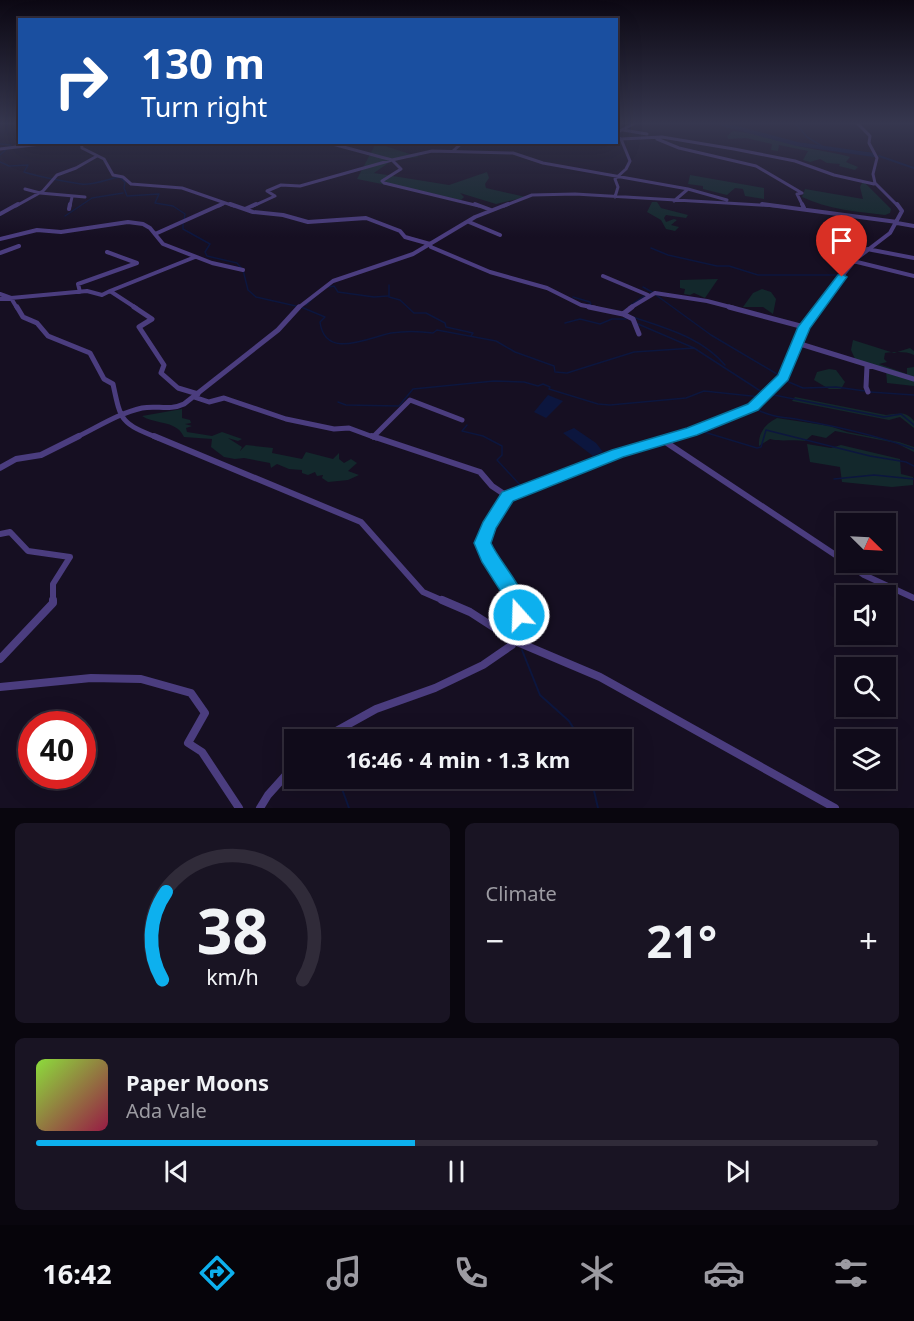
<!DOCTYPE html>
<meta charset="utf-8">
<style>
body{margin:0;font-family:"Noto Sans",sans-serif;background:#191423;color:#f1f3f6;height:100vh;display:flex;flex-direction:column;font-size:22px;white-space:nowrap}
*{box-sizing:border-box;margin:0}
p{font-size:20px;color:#9c9ba2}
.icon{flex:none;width:33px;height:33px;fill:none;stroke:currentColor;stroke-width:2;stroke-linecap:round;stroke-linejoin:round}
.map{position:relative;height:808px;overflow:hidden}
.side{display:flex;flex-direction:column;gap:15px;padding:15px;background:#09060e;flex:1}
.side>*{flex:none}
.banner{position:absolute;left:18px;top:18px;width:600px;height:126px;border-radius:0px;box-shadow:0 6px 24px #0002,0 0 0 2px #302b39;background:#1a4fa0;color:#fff;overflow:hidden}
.needle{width:39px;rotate:114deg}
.fabs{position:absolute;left:836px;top:513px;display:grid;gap:12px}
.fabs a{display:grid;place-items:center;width:60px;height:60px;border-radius:0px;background:#100b1a;box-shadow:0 6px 24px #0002,0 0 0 2px #302b39;font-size:30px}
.speed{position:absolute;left:18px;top:711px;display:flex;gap:12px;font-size:30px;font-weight:700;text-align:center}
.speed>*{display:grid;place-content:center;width:78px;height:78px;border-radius:50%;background:#100b1a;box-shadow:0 6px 24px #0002,0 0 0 2px #302b39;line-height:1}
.speed .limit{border:9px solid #d22;background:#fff;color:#111}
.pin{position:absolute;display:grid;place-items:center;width:51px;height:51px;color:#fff;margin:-62px -26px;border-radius:50% 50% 50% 0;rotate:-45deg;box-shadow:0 0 6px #0007}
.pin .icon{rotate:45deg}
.me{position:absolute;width:66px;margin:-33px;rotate:340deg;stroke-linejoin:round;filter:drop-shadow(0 0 4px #0008)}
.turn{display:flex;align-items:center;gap:21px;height:126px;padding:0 24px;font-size:27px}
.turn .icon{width:78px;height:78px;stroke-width:2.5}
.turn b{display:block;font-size:42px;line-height:51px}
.big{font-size:45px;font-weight:700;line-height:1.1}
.side .card{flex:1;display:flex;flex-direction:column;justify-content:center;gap:9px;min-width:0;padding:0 21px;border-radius:9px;background:#191423}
.side .dial{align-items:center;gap:0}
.dial svg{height:156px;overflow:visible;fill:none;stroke:#302b39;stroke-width:7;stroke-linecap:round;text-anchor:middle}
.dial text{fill:#f1f3f6;stroke:none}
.song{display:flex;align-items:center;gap:18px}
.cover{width:72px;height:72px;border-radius:9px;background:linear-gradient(135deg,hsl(90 70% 55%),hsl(340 70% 35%))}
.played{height:6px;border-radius:3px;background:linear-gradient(90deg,#0db0ee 45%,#302b39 45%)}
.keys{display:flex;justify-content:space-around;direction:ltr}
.heat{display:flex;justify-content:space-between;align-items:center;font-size:33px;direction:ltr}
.side .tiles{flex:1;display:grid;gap:15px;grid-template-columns:1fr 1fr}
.card:last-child{grid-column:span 2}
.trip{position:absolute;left:284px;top:729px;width:348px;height:60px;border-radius:0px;background:#100b1a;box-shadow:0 6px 24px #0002,0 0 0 2px #302b39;font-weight:700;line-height:60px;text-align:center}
.tabs{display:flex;height:96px;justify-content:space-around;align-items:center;background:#06040a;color:#9c9ba2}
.tabs .icon{width:42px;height:42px}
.tabs .on{color:#0db0ee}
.tabs b{font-size:27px;color:#f1f3f6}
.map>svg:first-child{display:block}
.green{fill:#13282c}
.water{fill:#0c163e}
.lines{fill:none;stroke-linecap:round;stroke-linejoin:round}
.stream-far1{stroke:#0c163e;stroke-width:1.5}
.stream{stroke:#0c163e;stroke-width:2}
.canal{stroke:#0c163e;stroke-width:2}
.river{stroke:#0c163e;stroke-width:4}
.minor-far4{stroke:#4b3d7f;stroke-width:3}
.minor-far3{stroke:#4b3d7f;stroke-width:4}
.minor-far2{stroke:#4b3d7f;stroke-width:5}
.minor-far1{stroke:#4b3d7f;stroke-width:6}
.minor{stroke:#4b3d7f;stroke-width:8}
.route{fill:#0db0ee;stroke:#08729b;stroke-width:1.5}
</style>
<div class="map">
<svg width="914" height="808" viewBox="0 0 914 808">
<rect width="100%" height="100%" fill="#160f22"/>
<!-- green -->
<path class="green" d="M733,131C757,133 780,142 803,147C819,151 834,152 850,157L846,162L858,167L855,170L839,166L840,164L827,163L820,159L810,162L803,160L808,151L779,145L778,151L771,150L772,144L746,138L728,139L727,136Z
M376,143L419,157L394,159L374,173L449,185L487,172L489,178L485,184L486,188L526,197L496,204L460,193L464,197L461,200L357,179Z
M690,175L764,188V199L745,196L743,189L735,188L727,195L703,189V186L688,184Z
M862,183H865L891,209L890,213L885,215C858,212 827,209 802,197L805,189L863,199L860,187Z
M652,202H657L661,208L688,215L686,218L666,215L664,218L666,222L674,219L677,220L671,225L679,227L675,231L666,229L661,220L647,212Z
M718,279L705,298L694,293L690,295L684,294L685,289L680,288V280Z
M762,289L771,292L776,299L773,314L763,307H743L753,293Z
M853,340L894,353L910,348L914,351V355C906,351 893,352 885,353L884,359L887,362L879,364L907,374V368L914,367V386L887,383L886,370L855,359L851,350Z
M829,369L836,370L845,382L841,389H829L814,380L817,372Z
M795,397L886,415C898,414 905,410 914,421V428L900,417L889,420L792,401Z
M182,409V418L190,420L191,423L185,424L192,426L186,428L187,432L212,436L222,432L242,439L238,441L228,438L242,447L240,451L246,445L273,448L272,453L302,459L306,452L333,459L339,453V459L344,463L351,459L357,463L348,471L359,475L348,480L328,482L322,478L323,475L317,476L315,472L308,475L302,473V470L289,469L277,464L271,468L270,463L244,458L235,459L224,457L211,447L212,439L184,437C182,434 181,431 178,429C168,421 152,423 142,416Z
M777,418L830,426L847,432L899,442L914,447V452L896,443L835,431L826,438L812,435L805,441C792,439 782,442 770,439L759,446C758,433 765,424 777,418Z
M807,444L831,448L841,445L900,459L901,474L913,477V485L892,487L842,482L840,467L810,462Z"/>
<!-- water -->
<path class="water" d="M548,395L563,401L546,418L534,412Z
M574,428L596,443L603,452L593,456L563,433Z"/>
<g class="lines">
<!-- stream-far1 -->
<path class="stream-far1" d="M796,124L807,137L825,148
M0,144L11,145L0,155
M0,162L9,166L28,165L24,172C43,178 62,181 81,184C91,186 108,179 119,177L125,182L124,188L127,196L159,194L155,203L173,206L185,214L184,220
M65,216L92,198L123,193
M183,224V229L210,244L205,252L207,256L237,263L243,270L248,290L256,297L296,306
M651,248L668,255L717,266H729L758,275H839
M389,285V297L400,300L414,313H426L445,323L446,327L473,333L471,336
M329,287L334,286L338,292L374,297L388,296
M643,287L652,292
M832,293L844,277
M656,295L711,335L782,377
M573,297L590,302L591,305
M306,305L315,296
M631,305L644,296
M301,307L325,317L320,322C325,360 367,338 391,333C404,331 419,331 433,333L437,330L496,341L515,352L554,366L555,372L567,373L634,352L694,348L762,392
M633,317C667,329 701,337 725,365
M565,323L580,319L600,324L612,319H626
M638,324L694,348
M784,380L803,388L836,387L865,391
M870,392L914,395
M769,394L884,417L901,414L914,425
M765,398L773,395
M338,402L346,405L399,406L413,389L494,381L524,382L538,386L543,384L550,387L549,389L598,404L610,405L686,398L704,391L761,397
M756,409C770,417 785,417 801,420C839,427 878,436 914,449
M724,424L704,429V432L757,448L761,447L766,430L870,456L906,462L914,466
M467,425L462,431L483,436L502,446V455L497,460L522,487
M834,479L874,475L914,479"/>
<!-- stream -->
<path class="stream" d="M522,650L540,695L569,721L581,740
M338,778L349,808
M591,778L598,808"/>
<!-- canal -->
<path class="canal" d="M879,156L914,168"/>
<!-- river -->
<path class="river" d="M722,124L797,144L874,155"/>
<!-- minor-far4 -->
<path class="minor-far4" d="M858,124L870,136L869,143L877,158L873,174L875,183L898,206
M623,130L647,134
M616,133L633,124
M621,139L662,137L734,149L795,161L834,175L874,184
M657,139L679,148L756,166L802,193L797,194L803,206
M81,142L82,148L104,159L113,175L123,177L131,184L182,188L234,206
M325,142L392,160L432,151L513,153L543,163L688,189L727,200
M0,149L57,142
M453,151L463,142
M25,189L40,193L85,197
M615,197L618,187L615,179L626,169L630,161L621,139L616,136
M674,201L688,189
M16,206L43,191L57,175L76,168L97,156
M70,206L72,197
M219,206L225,203
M253,206L275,196L267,191L281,185L300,186L392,160L401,169L382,181L384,183L479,206
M504,206L532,195L575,194L778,206"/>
<!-- minor-far3 -->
<path class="minor-far3" d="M230,204L253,212L283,215L308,222L366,218L400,231L405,237L430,244L431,247L490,272L547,288L581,305L596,308
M475,204L491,210
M762,204L897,222
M802,204L804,208
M69,209L70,204
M245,209L256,204
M0,214L18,204
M469,222L500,235
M897,223L914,226
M155,234L222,204
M0,239L37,230L61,232L128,222L143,224L150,228L163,244L212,263L243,270
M867,249L914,258
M0,253L19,246
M853,261L914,276
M603,276L648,295
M80,292L78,284L137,263L107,252
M0,294L11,298L17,308
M0,299L87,291L102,295L110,291
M136,308L110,291L195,257
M298,308L333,281L413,254L475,217L508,204
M630,308L655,293L707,301L734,308
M816,308L856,259L890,233L902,211L897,204"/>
<!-- minor-far2 -->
<path class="minor-far2" d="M17,307L23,317L37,323L48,336L90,353L104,379L113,384C121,422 121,423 158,438
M134,307L152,319L139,327L164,365L161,373L178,388L198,394
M589,307L623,314L632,307
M729,307L804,327
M623,314L633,319L639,334
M797,343L914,379
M867,366L866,387L868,392
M194,397L209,402L224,398L286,419L334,429L349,428L376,438
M373,437L410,400L462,420
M75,438C96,428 119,413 142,408C157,405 169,411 184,404L278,330L299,307
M670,438L753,407L784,377L804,327L817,307"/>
<!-- minor-far1 -->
<path class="minor-far1" d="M154,436L361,522L423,592L446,602
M372,436L480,472L492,486L507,496
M664,441L846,562
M0,468L16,459L41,455L79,436
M0,534L10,532L28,551L70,557L53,584V602
M846,562L864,575L914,598
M517,602L489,557L483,543L485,533L507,496L618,454L674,436"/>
<!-- minor -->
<path class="minor" d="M442,600L470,612L515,641L600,677L835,808
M0,659L53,603V600
M0,687L91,678L141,679L191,693L205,713L188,743L202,752L239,808
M320,740L376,709L435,688L483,665L512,645L518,631L519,607L516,600
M260,808L268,795L294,766"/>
</g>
<!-- sky -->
<linearGradient id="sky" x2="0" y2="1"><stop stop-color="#0c0813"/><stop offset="0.52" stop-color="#36374f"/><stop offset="1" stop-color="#36374f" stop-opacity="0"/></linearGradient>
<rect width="914" height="237" fill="url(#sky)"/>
<!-- route -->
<path class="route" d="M842,274L847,277L810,328L788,380L758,410L697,435L623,457L513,501L496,528L491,543C500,564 536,599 526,621L519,623L513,621L507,601L482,562L474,543L483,522L502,492L612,450L687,428L748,404L778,375L798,327L838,275Z"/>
</svg>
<div class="fabs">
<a><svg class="needle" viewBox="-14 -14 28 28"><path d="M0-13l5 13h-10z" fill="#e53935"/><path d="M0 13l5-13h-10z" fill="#9c9ba2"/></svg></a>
<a><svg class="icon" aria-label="sound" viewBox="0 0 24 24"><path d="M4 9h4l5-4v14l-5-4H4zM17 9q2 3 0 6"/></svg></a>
<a><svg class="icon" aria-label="search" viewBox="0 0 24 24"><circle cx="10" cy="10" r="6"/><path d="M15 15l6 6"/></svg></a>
<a><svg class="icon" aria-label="layers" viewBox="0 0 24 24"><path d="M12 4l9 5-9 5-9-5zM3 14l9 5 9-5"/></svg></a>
</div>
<div class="speed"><div class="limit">40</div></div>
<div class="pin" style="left:842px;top:277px;background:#d93025"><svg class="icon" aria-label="arrive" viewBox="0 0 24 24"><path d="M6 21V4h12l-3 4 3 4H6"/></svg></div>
<svg class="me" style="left:519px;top:615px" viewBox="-20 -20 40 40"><circle r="17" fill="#0db0ee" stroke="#fff" stroke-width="3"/><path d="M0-11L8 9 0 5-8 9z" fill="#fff"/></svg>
<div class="trip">16:46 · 4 min · 1.3 km</div>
<div class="banner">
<div class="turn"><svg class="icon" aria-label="right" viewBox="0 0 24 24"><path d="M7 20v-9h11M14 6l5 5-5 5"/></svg><div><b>130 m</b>Turn right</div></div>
</div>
</div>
<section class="side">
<div class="tiles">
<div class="card dial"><svg viewBox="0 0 100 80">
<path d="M14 69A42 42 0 1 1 86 69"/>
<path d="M14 69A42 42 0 0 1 16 24" stroke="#0db0ee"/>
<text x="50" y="56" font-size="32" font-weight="700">38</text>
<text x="50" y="72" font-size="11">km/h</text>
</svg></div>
<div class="card"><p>Climate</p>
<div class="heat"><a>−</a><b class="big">21°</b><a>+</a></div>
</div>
<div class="card">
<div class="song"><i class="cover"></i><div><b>Paper Moons</b><p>Ada Vale</p></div></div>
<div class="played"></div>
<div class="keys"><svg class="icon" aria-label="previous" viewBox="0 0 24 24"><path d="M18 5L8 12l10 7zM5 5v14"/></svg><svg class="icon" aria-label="pause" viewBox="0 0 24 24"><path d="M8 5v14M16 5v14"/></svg><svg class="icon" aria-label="next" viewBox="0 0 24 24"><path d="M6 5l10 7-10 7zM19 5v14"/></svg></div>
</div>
</div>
</section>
<nav class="tabs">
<b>16:42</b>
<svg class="icon on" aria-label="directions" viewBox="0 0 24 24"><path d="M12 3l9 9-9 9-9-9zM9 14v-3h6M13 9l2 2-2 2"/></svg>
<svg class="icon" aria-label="music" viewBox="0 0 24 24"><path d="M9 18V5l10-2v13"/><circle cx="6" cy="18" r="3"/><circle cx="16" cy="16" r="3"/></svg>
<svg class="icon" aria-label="phone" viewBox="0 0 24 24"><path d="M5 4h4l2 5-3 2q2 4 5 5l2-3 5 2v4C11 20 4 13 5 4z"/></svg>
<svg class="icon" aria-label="climate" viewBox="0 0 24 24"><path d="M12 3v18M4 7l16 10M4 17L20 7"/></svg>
<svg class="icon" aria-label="car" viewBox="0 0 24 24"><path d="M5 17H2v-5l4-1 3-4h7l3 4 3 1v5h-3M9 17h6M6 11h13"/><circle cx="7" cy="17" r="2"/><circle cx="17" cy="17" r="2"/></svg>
<svg class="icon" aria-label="filters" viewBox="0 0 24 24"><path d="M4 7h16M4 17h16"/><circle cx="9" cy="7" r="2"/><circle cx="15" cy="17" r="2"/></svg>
</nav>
